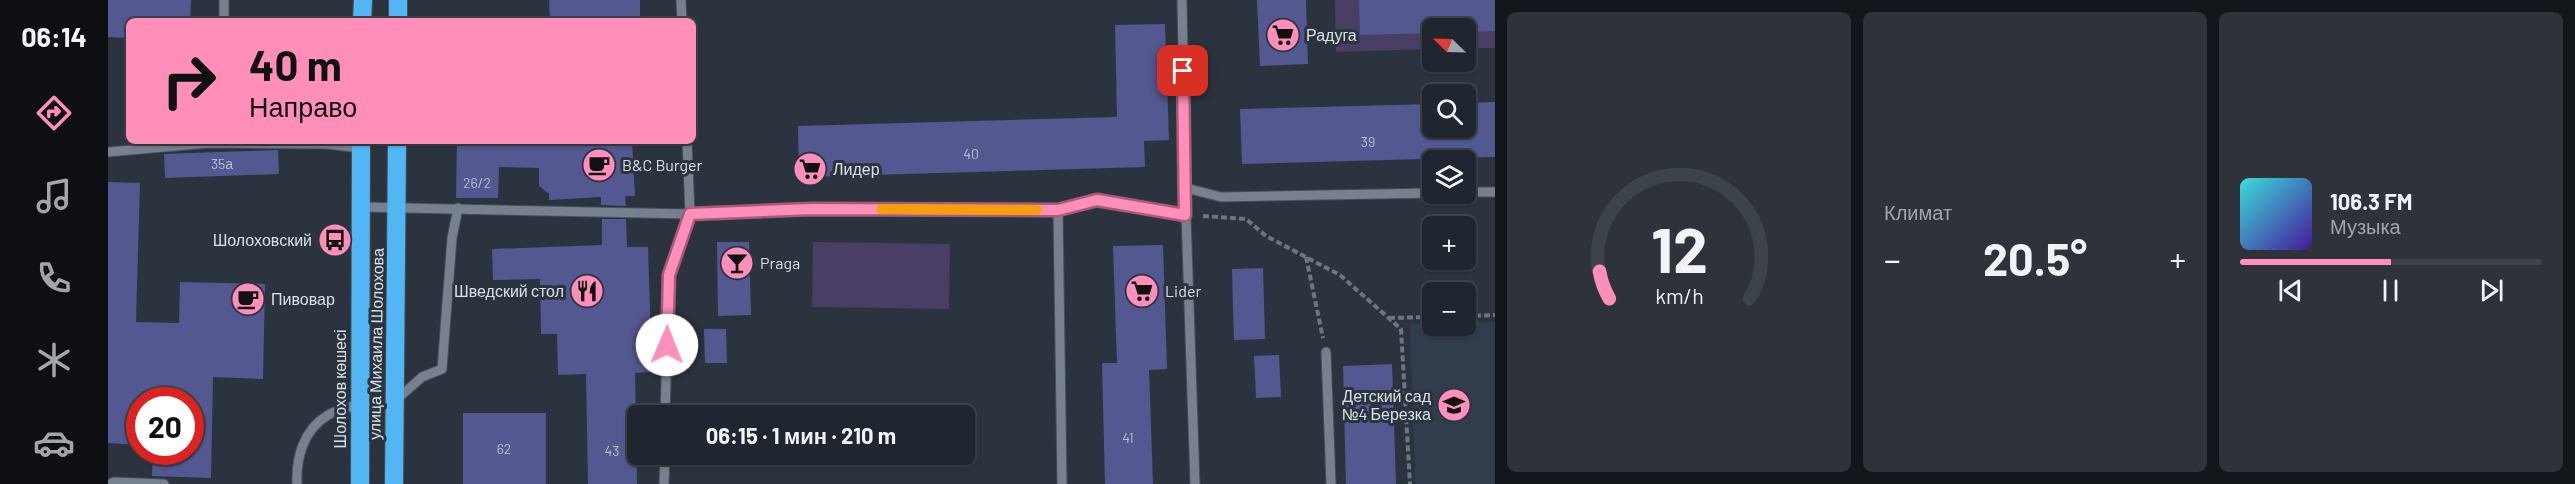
<!DOCTYPE html>
<html lang="ru">
<meta charset="utf-8">
<style>
body{margin:0;font-family:Barlow,sans-serif;background:#2d323b;color:#f1f3f6;height:100vh;display:flex;flex-direction:column;font-size:22px;white-space:nowrap}
*{box-sizing:border-box;margin:0}
p{font-size:20px;color:#a2a5aa}
.icon{flex:none;width:33px;height:33px;fill:none;stroke:currentColor;stroke-width:2;stroke-linecap:round;stroke-linejoin:round}
.map{position:relative;flex:1;overflow:hidden}
.side{display:flex;flex-direction:column;gap:12px;padding:12px;background:#12151a;width:1080px}
.side>*{flex:none}
.top-card{position:absolute;left:18px;top:18px;width:570px;height:126px;border-radius:9px;box-shadow:0 2px 4px #0004,0 0 0 2px #3d434b;background:#ff8eba;color:#111;overflow:hidden}
.needle{width:39px;rotate:293deg}
.controls{position:absolute;left:1314px;top:18px;display:grid;gap:12px}
.controls a{display:grid;place-items:center;width:54px;height:54px;border-radius:9px;background:#20262f;box-shadow:0 2px 4px #0004,0 0 0 2px #3d434b;font-size:30px}
.speed{position:absolute;left:18px;top:387px;display:flex;gap:12px;font-size:30px;font-weight:700;text-align:center}
.speed>*{display:grid;place-content:center;width:78px;height:78px;border-radius:50%;background:#20262f;box-shadow:0 2px 4px #0004,0 0 0 2px #3d434b;line-height:1}
.speed .limit{border:9px solid #d22;background:#fff;color:#111}
.pin{position:absolute;display:grid;place-items:center;width:51px;height:51px;color:#fff;margin:-26px;border-radius:12px;box-shadow:0 3px 9px #0006}
.me{position:absolute;width:66px;margin:-33px;rotate:1deg;stroke-linejoin:round;filter:drop-shadow(0 0 4px #0008)}
.turn{display:flex;align-items:center;gap:21px;height:126px;padding:0 24px;font-size:27px}
.turn .icon{width:78px;height:78px;stroke-width:2.5}
.turn b{display:block;font-size:42px;line-height:51px}
.big{font-size:45px;font-weight:700;line-height:1.1}
.side .card{flex:1;display:flex;flex-direction:column;justify-content:center;gap:9px;min-width:0;padding:0 21px;border-radius:9px;background:#2d323b}
.side .dial{align-items:center;gap:0}
.dial svg{height:156px;overflow:visible;fill:none;stroke:#3d434b;stroke-width:7;stroke-linecap:round;text-anchor:middle}
.dial text{fill:#f1f3f6;stroke:none}
.song{display:flex;align-items:center;gap:18px}
.cover{width:72px;height:72px;border-radius:9px;background:linear-gradient(135deg,hsl(180 70% 55%),hsl(260 70% 35%))}
.played{height:6px;border-radius:3px;background:linear-gradient(90deg,#ff8eba 50%,#3d434b 50%)}
.keys{display:flex;justify-content:space-around;direction:ltr}
.heat{display:flex;justify-content:space-between;align-items:center;font-size:33px;direction:ltr}
.side .tiles{flex:1;display:grid;gap:12px;grid-template-columns:repeat(3,1fr)}
.trip{position:absolute;left:519px;top:405px;width:348px;height:60px;border-radius:9px;background:#20262f;box-shadow:0 2px 4px #0004,0 0 0 2px #3d434b;font-weight:700;line-height:60px;text-align:center}
main{display:flex;flex:1;min-height:0}
.menu{display:flex;flex-direction:column;width:108px;justify-content:space-around;align-items:center;background:#0d0f13;color:#a2a5aa}
.menu .icon{width:42px;height:42px}
.menu .on{color:#ff8eba}
.menu b{font-size:27px;color:#f1f3f6}
.map>svg:first-child{display:block}
.built{fill:#313c4d}
.green{fill:#493e64}
.building{fill:#535890}
.lines{fill:none;stroke-linecap:round;stroke-linejoin:round}
.lane-casing{stroke:#484e57;stroke-width:11}
.highway-casing{stroke:#484e57;stroke-width:20}
.path{stroke:#6e757f;stroke-width:4;stroke-dasharray:6 3;stroke-linecap:butt}
.lane{stroke:#77808e;stroke-width:9}
.highway{stroke:#53b6f4;stroke-width:18}
.route-casing{stroke:#a65c79;stroke-width:15}
.route{stroke:#ff8eba;stroke-width:10}
.slow{stroke:#f59e0b;stroke-width:10}
.labels{text-anchor:middle;stroke-width:6;stroke-linejoin:round;paint-order:stroke}
.number-label{font-size:14px;fill:#b9bed1}
.poi-label{font-size:16px;fill:#dbe0e7;stroke:#2b333f;text-anchor:start}
.street-label{font-size:16px;fill:#dbe0e7;stroke:#2b333f}
</style>
<main>
<nav class="menu">
<b>06:14</b>
<svg class="icon on" aria-label="directions" viewBox="0 0 24 24"><path d="M12 3l9 9-9 9-9-9zM9 14v-3h6M13 9l2 2-2 2"/></svg>
<svg class="icon" aria-label="music" viewBox="0 0 24 24"><path d="M9 18V5l10-2v13"/><circle cx="6" cy="18" r="3"/><circle cx="16" cy="16" r="3"/></svg>
<svg class="icon" aria-label="phone" viewBox="0 0 24 24"><path d="M5 4h4l2 5-3 2q2 4 5 5l2-3 5 2v4C11 20 4 13 5 4z"/></svg>
<svg class="icon" aria-label="climate" viewBox="0 0 24 24"><path d="M12 3v18M4 7l16 10M4 17L20 7"/></svg>
<svg class="icon" aria-label="car" viewBox="0 0 24 24"><path d="M5 17H2v-5l4-1 3-4h7l3 4 3 1v5h-3M9 17h6M6 11h13"/><circle cx="7" cy="17" r="2"/><circle cx="17" cy="17" r="2"/></svg>
</nav>
<div class="map">
<svg width="1387" height="484" viewBox="0 0 1387 484">
<rect width="100%" height="100%" fill="#2b333f"/>
<!-- built -->
<path class="built" d="M1387,322V484H1307L1302,324L1358,326V323Z"/>
<!-- green -->
<path class="green" d="M1227,0H1387V48H1358V28H1324V49L1228,52Z
M705,242L842,244L841,309L704,307Z"/>
<!-- building -->
<path class="building" d="M0,0H83L82,21H21V38L0,37Z
M441,0H532V21H442Z
M1149,0H1198L1200,64L1152,66Z
M1251,0H1387V31L1358,32V28H1324V33L1252,35Z
M1057,24L1061,140L1036,141L1037,167L691,177L690,126L1009,117L1007,25Z
M1387,102V157L1134,164L1132,109L1324,104V128H1358V103Z
M349,141H524L527,196H517L518,206L493,205V197L441,200V194L431,186V168L391,167L390,198H348Z
M170,150L171,174L57,178L56,154Z
M0,182L32,183L28,322L71,323L72,282L157,284L155,379L105,377L103,478L44,476L45,452H82V400H32V445L0,443Z
M494,219H518L519,247H540L544,372L527,373L529,484H480L478,374L450,375L449,334H433L432,279L385,280L384,249L494,245Z
M609,242H641L643,315L610,316Z
M1055,245L1059,369L1041,370L1045,484H997L994,363H1009L1005,246Z
M1155,268L1157,339L1126,340L1124,269Z
M596,329H618L619,363H597Z
M1171,355L1173,397L1148,398L1146,356Z
M1284,364L1288,484H1238L1235,366Z
M355,413H438V484H355Z"/>
<g class="lines">
<!-- lane casing -->
<g class="lane-casing">
<path id="lane" d="M573,0L574,21
M1074,0L1078,215L1087,484
M116,21V0
M0,152L101,143L218,144L253,148
M1078,188L1113,197L1324,193
M1358,192H1387
M253,207L582,214L579,141
M1218,352L1223,484
M288,400L314,377L334,369L344,238L350,208
M557,416L561,275L582,214L703,209L950,210
M2,484L6,482L56,484
M189,484C188,458 195,430 220,415C228,410 241,408 251,404
M556,484L557,454
M954,484L950,210L989,200L1078,215"/>
</g>
<!-- highway casing -->
<g class="highway-casing">
<path id="highway" d="M254,21L255,0
M290,21V0
M252,484L253,141
M286,484L289,141"/>
</g>
<!-- path -->
<path class="path" d="M1095,216L1138,219L1158,236L1232,275L1293,329L1302,484
M1198,257L1215,338
M1358,316L1387,315
M1281,318L1324,317"/>
<!-- lane -->
<use href="#lane" class="lane"/>
<!-- highway -->
<use href="#highway" class="highway"/>
</g>
<g class="lines">
<!-- route casing -->
<g class="route-casing">
<path id="route" d="M559,345L561,275L582,214L703,209L950,210L989,200L1077,215L1075,71"/>
</g>
<!-- route -->
<use href="#route" class="route"/>
<!-- slow -->
<path class="slow" d="M773,209L929,210"/>
</g>
<!-- icons -->
<defs>
<g id="supermarket-disc" transform="scale(1.725)"><circle r="9.5" fill="#ff8eba" stroke="#2b333f"/><path d="M-6-5.5h2.5l.6 2H6L4.5 2H-2.5L-4.4-4H-6ZM-1.5 3.2a1.3 1.3 0 1 0 .1 0ZM3 3.2a1.3 1.3 0 1 0 .1 0Z" fill="#111"/></g>
<g id="cafe-disc" transform="scale(1.725)"><circle r="9.5" fill="#ff8eba" stroke="#2b333f"/><path d="M-5.5-4.5H6V0H3Q3 3.5 0 3.5H-2.5Q-5.5 3.5-5.5 0ZM3-3.2v2h1.7v-2ZM-6 4.5H4V6H-6Z" fill="#111"/></g>
<g id="bus-disc" transform="scale(1.725)"><circle r="9.5" fill="#ff8eba" stroke="#2b333f"/><path d="M-5-6H5V4H4V6H2V4H-2V6H-4V4H-5ZM-3.5-4V0h7V-4ZM-3.5 1.2v1.5H-2V1.2ZM2 1.2v1.5H3.5V1.2Z" fill="#111"/></g>
<g id="bar-disc" transform="scale(1.725)"><circle r="9.5" fill="#ff8eba" stroke="#2b333f"/><path d="M-6-5H6L.8 .8V4.5H3.5V6h-7V4.5H-.8V.8Z" fill="#111"/></g>
<g id="restaurant-disc" transform="scale(1.725)"><circle r="9.5" fill="#ff8eba" stroke="#2b333f"/><path d="M-5-6h1v4h1v-4h1v4h1v-4h1v5L-1.5 .5V6h-2V.5L-5-1ZM5-6V6H3V1.5H1.5Q1.5-4 5-6Z" fill="#111"/></g>
<g id="school-disc" transform="scale(1.725)"><circle r="9.5" fill="#ff8eba" stroke="#2b333f"/><path d="M0-5L7-2L0 1L-7-2ZM-4 1L0 2.5L4 1V4Q0 6-4 4Z" fill="#111"/></g>
</defs>
<g fill-rule="evenodd">
<use href="#supermarket-disc" x="1175" y="35"/>
<use href="#cafe-disc" x="491" y="165"/>
<use href="#supermarket-disc" x="702" y="169"/>
<use href="#bus-disc" x="227" y="240"/>
<use href="#bar-disc" x="629" y="263"/>
<use href="#restaurant-disc" x="479" y="291"/>
<use href="#supermarket-disc" x="1034" y="291"/>
<use href="#cafe-disc" x="140" y="299"/>
<use href="#school-disc" x="1346" y="405"/>
</g>
<g class="labels">
<!-- number labels -->
<g class="number-label">
<text x="1260" y="147">39</text>
<text x="863" y="159">40</text>
<text x="114" y="169">35а</text>
<text x="369" y="188">26/2</text>
<text x="1020" y="443">41</text>
<text x="396" y="454">62</text>
<text x="504" y="456">43</text>
</g>
<!-- poi labels -->
<g class="poi-label">
<text x="1198" y="41">Радуга</text>
<text x="514" y="171">B&amp;C Burger</text>
<text x="725" y="175">Лидер</text>
<text x="204" y="246" text-anchor="end">Шолоховский</text>
<text x="652" y="269">Praga</text>
<text x="456" y="297" text-anchor="end">Шведский стол</text>
<text x="1057" y="297">Lider</text>
<text x="163" y="305">Пивовар</text>
<text x="1323" y="402" text-anchor="end">Детский сад<tspan x="1323" dy="18">№4 Березка</tspan></text>
</g>
<!-- street labels -->
<g class="street-label">
<text transform="translate(268 344) rotate(-89)" y="6">улица Михаила Шолохова</text>
<text transform="translate(232 389) rotate(-90)" y="6">Шолохов көшесі</text>
</g>
</g>
</svg>
<div class="controls">
<a><svg class="needle" viewBox="-14 -14 28 28"><path d="M0-13l5 13h-10z" fill="#e53935"/><path d="M0 13l5-13h-10z" fill="#a2a5aa"/></svg></a>
<a><svg class="icon" aria-label="search" viewBox="0 0 24 24"><circle cx="10" cy="10" r="6"/><path d="M15 15l6 6"/></svg></a>
<a><svg class="icon" aria-label="layers" viewBox="0 0 24 24"><path d="M12 4l9 5-9 5-9-5zM3 14l9 5 9-5"/></svg></a>
<a>+</a>
<a>−</a>
</div>
<div class="speed"><div class="limit">20</div></div>
<div class="pin" style="left:1075px;top:71px;background:#d93025"><svg class="icon" aria-label="arrive" viewBox="0 0 24 24"><path d="M6 21V4h12l-3 4 3 4H6"/></svg></div>
<svg class="me" style="left:559px;top:345px" viewBox="-20 -20 40 40"><circle r="19" fill="#fff"/><path d="M0-13L10 11 0 6-10 11z" fill="#ff8eba"/></svg>
<div class="trip">06:15 · 1 мин · 210 m</div>
<div class="top-card">
<div class="turn"><svg class="icon" aria-label="right" viewBox="0 0 24 24"><path d="M7 20v-9h11M14 6l5 5-5 5"/></svg><div><b>40 m</b>Направо</div></div>
</div>
</div>
<section class="side">
<div class="tiles">
<div class="card dial"><svg viewBox="0 0 100 80">
<path d="M14 69A42 42 0 1 1 86 69"/>
<path d="M14 69A42 42 0 0 1 9 55" stroke="#ff8eba"/>
<text x="50" y="56" font-size="32" font-weight="700">12</text>
<text x="50" y="72" font-size="11">km/h</text>
</svg></div>
<div class="card"><p>Климат</p>
<div class="heat"><a>−</a><b class="big">20.5°</b><a>+</a></div>
</div>
<div class="card">
<div class="song"><i class="cover"></i><div><b>106.3 FM</b><p>Музыка</p></div></div>
<div class="played"></div>
<div class="keys"><svg class="icon" aria-label="previous" viewBox="0 0 24 24"><path d="M18 5L8 12l10 7zM5 5v14"/></svg><svg class="icon" aria-label="pause" viewBox="0 0 24 24"><path d="M8 5v14M16 5v14"/></svg><svg class="icon" aria-label="next" viewBox="0 0 24 24"><path d="M6 5l10 7-10 7zM19 5v14"/></svg></div>
</div>
</div>
</section>
</main>
